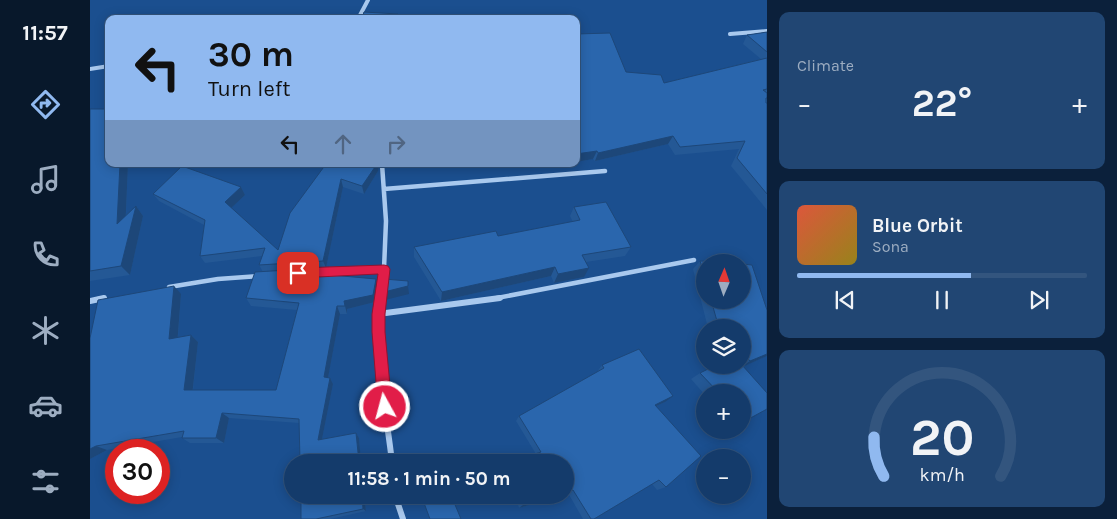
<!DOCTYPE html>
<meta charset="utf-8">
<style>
body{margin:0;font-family:Karla,sans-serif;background:#214673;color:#f1f3f6;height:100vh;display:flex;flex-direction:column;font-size:19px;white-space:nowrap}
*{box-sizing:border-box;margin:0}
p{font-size:16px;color:#9dadc1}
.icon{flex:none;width:28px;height:28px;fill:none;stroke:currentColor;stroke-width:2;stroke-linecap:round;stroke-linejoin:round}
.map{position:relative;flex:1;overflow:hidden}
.panel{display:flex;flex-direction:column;gap:12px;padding:12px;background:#0b203b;width:350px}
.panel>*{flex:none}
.guide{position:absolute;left:15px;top:15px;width:475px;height:152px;border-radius:10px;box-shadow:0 2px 12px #0003,0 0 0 1px #33557e;background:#90b9f0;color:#111;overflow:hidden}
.needle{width:32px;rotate:2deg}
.fabs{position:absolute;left:606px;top:254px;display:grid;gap:10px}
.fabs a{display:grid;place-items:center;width:55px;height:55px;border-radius:50%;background:#143b6b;box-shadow:0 2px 12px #0003,0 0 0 1px #33557e;font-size:25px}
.speed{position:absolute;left:15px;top:439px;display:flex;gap:10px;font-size:25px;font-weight:700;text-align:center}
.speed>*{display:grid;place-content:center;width:65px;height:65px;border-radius:50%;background:#143b6b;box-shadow:0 2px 12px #0003,0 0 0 1px #33557e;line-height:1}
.speed .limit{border:8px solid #d22;background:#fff;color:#111}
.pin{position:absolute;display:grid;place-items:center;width:42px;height:42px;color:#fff;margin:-21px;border-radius:10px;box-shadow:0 2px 8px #0006}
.me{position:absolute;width:55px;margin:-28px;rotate:353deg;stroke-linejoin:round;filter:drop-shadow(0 0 4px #0008)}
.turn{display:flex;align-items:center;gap:18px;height:105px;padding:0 20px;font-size:22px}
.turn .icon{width:65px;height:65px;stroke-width:2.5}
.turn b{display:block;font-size:35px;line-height:42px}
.lanes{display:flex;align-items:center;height:48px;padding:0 20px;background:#0003;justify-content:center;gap:25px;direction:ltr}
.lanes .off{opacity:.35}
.big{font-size:38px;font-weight:700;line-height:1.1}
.panel .card{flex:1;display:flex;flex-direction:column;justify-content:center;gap:8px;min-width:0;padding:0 18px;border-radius:10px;background:#214673}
.panel .dial{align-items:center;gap:0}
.dial svg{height:130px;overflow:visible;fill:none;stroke:#33557e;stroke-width:7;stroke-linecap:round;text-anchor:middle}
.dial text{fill:#f1f3f6;stroke:none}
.song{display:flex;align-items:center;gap:15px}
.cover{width:60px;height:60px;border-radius:8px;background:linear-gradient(135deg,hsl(10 70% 55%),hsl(50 70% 35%))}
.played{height:5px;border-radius:2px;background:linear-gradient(90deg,#90b9f0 60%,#33557e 60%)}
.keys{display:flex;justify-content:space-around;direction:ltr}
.heat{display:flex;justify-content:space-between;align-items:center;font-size:28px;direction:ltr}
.trip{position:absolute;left:194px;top:454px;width:290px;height:50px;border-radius:25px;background:#143b6b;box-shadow:0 2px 12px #0003,0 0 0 1px #33557e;font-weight:700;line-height:50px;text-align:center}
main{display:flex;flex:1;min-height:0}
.tabs{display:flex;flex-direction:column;width:90px;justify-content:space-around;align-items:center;background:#08182b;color:#9dadc1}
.tabs .icon{width:35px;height:35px}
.tabs .current{color:#90b9f0}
.tabs b{font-size:22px;color:#f1f3f6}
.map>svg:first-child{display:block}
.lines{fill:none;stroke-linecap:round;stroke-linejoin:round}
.minor-far2{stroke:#a9c9ee;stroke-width:4}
.minor-far1{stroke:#a9c9ee;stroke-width:4.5}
.minor{stroke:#a9c9ee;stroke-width:6}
.wall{fill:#245895}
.shaded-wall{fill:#1d4779}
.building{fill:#2a66ad;stroke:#1d4779}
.route{fill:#e11d48;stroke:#92132f}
</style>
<main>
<nav class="tabs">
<b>11:57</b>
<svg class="icon current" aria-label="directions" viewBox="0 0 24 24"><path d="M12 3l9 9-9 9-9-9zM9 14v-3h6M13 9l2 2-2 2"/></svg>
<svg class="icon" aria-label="music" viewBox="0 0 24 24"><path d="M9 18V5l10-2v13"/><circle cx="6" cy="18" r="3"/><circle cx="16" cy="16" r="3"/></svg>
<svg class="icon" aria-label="phone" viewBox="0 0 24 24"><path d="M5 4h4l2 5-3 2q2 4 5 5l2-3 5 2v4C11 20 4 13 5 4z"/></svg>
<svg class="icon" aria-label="climate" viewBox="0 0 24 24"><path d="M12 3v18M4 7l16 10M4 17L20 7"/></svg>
<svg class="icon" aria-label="car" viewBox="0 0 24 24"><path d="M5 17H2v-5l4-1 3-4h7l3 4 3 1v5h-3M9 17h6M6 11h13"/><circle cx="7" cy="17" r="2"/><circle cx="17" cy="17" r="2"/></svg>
<svg class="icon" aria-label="filters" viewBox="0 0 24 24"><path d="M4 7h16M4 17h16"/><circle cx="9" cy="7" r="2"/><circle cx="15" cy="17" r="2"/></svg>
</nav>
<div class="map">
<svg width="677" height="519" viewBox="0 0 677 519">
<rect width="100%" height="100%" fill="#1b4f8f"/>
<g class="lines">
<!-- minor-far2 -->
<path class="minor-far2" d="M268,19L278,0
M640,34L677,31
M0,69L19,66"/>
<!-- minor-far1 -->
<path class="minor-far1" d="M294,189L515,171
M226,272L294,269L296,221L292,164
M79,287L128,279L170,276
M8,299L14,298
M290,299L294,269
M402,299L604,260"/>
<!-- minor -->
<path class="minor" d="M290,298C283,352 296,409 302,462
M0,301L14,298
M288,314L410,298
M305,495L313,519"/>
</g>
<!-- wall -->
<path class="wall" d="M677,32V210L641,166L649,149L585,155L578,144L505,161L503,159L486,162V34L536,72L574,83L671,59L653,44L657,35Z
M0,109L38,164L36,215L46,206L53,216L40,275L0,281Z
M236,165L288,171L274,194L253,187L236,268L231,269L233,274L288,287L285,302L257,309V314H250L238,377L240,378L243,384L232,439L266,433L269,438L271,462H210L209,423L139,418L134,443H100L92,438V437L17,450L0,459V338L91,294L88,337L101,335L108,342L103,390H186L207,310L161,306L156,298L173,272L169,265L172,256L115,263L110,256L114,225L69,201L63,194L151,187L155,195L141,208L188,250Z
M484,207L541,247L535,256L496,262L494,277L464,283L461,276L351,301L324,257V247L408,236L483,222L480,216Z
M610,261L615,262V300H652L677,310V356L654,366L677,409L652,423V392H615V395L601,379L610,373L652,365V328H618L603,269Z
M512,365L575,402L566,406L576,487L567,490L562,484L504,519H493L478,493L446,454L426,421L429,416L507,372Z
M274,495L276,511L240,519H211Z
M425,495H471L429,508Z"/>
<!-- shaded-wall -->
<path class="shaded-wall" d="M583,136L578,144L505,161L508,153Z
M507,151L503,159L486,162V154Z
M30,164H38L35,233L27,224Z
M287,164H289L288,171L274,194L272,186Z
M377,164H385L376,167Z
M450,164H475L449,168Z
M251,179L253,187L236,268L233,261Z
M151,187L155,195L139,210L135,202Z
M46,206L53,216L40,275L31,266Z
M465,267L461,276L351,301L352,292Z
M499,268L494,277L464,283L468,274Z
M286,279L288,287L285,302L257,309V314L255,306L254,301Z
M84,286L91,294L87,346L79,339Z
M318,286L319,294L295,300L294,292Z
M247,306L250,314L237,383L234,377Z
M101,335L108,342L102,396L94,390Z
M677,354V356L650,368L660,361Z
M240,378L243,384L231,444L228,440Z
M583,396L575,402L557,410L565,405Z
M132,413L139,418L134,443L126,438Z
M266,433L269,438L271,462H269Z
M6,446L17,450L0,459V449Z
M272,495H274L276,511L273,509Z
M466,495H471L429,508L433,505Z"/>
<!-- building -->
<path class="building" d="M274,12L308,14L306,19H272Z
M677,32V52L657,35Z
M520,33L536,72L571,75L574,83L677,58V89L673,90L677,93V98H676V103H677V194L647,158L655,141L590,147L583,136L508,153L507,151L486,154V34Z
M0,109H19V164H30L27,224L46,206L31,266L0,271Z
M236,164H287L272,186L251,179L233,261L169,265L175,248L110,256L115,220L63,194L92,166L151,187L135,202L188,250L200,213Z
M516,202L541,247L492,255L499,268L468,274L465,267L352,292L324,247L406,231L408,236L490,220L484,207Z
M610,261L632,262H615V277Z
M652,264L662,265L677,310V354L660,361L652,352V328H632L627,321L621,300H652Z
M231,268L230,274L286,279L283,295L254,301L255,306H247L234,377L240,378L228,440L266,433L269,462H210L209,419L132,413L126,438H92L94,431L6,446L0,449V338L8,300L84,286L79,339L101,335L94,390H186L209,303L156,298L165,272Z
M294,279L318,281V286L294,292Z
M549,349L583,396L565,405L611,456L576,487L569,480L504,519H501L483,490L475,492V462H419L451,452L429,416L514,368L512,365Z
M626,365H652L677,393V409L655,421L652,418V392H628L610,373Z
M211,495H272L273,509L226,519H211Z
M331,495H361L371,519H340Z
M429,495H466L433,505Z"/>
<!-- route -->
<path class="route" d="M294,265L298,266L300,269L295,314V332L302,407L300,412L295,414L290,412L288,407L282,332V314L288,274L208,278L204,276L202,273L204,269L208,268Z"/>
</svg>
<div class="fabs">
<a><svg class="needle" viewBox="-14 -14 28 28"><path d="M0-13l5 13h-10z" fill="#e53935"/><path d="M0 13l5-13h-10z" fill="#9dadc1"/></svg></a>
<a><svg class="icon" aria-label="layers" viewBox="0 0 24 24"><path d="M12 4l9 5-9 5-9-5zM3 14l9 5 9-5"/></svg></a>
<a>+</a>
<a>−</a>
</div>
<div class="speed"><div class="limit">30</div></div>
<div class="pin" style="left:208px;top:273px;background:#d93025"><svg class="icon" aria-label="arrive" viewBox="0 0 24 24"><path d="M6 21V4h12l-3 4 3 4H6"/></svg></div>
<svg class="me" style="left:295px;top:407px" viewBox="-20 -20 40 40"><circle r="17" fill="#e11d48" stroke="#fff" stroke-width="3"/><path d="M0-11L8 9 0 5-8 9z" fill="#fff"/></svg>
<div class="trip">11:58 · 1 min · 50 m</div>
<div class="guide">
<div class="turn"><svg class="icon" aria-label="left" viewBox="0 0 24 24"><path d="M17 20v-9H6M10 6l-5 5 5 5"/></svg><div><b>30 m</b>Turn left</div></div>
<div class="lanes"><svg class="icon" aria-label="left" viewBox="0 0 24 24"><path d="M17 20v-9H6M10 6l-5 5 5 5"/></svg><svg class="icon off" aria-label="ahead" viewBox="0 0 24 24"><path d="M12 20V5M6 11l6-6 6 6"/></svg><svg class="icon off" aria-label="right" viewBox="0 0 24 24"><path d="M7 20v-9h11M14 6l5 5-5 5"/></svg></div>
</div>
</div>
<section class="panel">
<div class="card"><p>Climate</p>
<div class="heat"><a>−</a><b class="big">22°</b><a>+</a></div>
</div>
<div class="card">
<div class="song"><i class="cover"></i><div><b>Blue Orbit</b><p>Sona</p></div></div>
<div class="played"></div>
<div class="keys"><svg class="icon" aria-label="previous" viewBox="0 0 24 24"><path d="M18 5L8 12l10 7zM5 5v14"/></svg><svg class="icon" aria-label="pause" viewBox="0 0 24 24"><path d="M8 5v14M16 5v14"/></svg><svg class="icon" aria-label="next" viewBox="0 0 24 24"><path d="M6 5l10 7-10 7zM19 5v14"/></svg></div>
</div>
<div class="card dial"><svg viewBox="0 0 100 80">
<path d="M14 69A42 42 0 1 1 86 69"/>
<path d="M14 69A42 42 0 0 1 8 45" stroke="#90b9f0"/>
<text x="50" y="56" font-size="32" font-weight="700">20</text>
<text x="50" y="72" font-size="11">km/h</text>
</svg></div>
</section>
</main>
